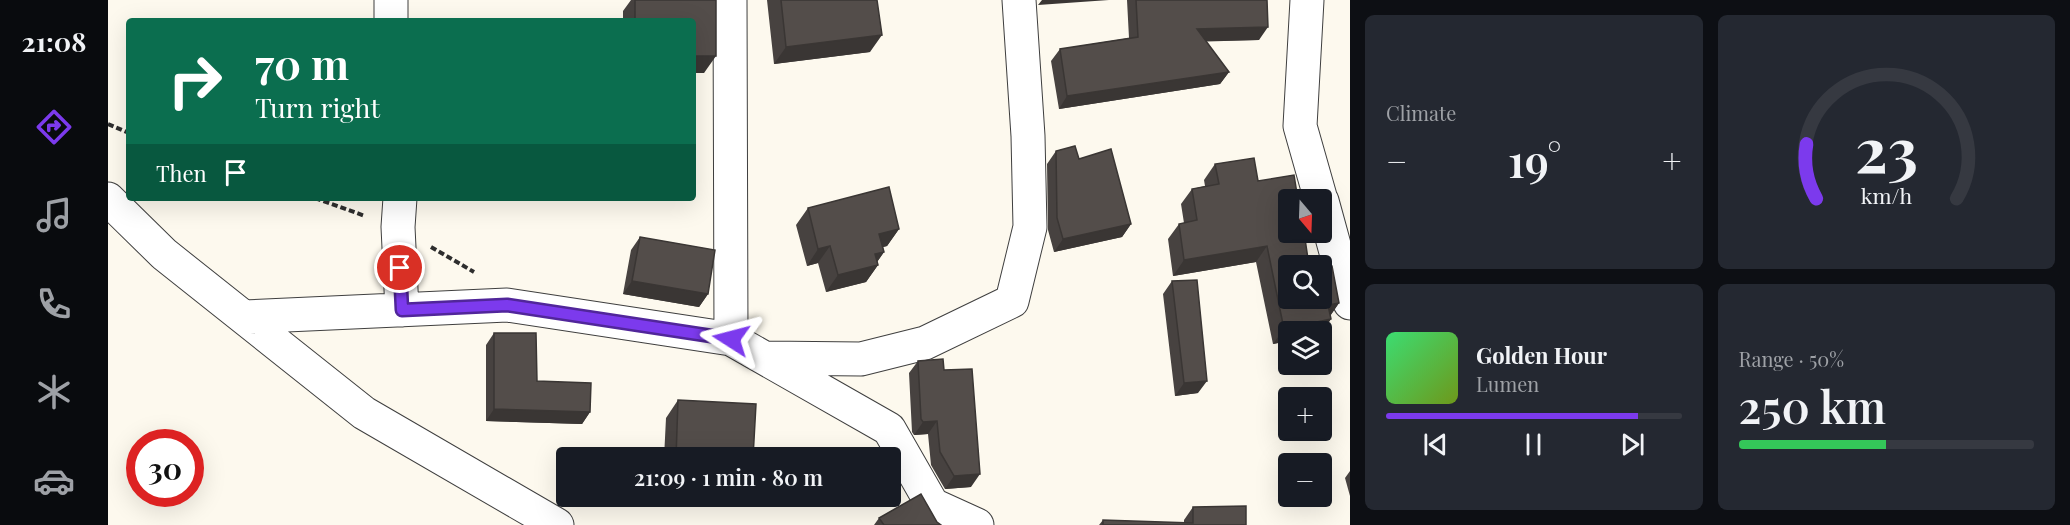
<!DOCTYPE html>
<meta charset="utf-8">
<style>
body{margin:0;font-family:"Playfair Display",serif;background:#242831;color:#f1f3f6;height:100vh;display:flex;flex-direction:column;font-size:22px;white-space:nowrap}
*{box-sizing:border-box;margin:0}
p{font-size:20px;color:#9ea1a6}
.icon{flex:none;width:33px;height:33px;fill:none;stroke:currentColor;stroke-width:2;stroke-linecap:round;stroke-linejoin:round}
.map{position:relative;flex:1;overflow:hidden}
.side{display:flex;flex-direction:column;gap:15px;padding:15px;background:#0d0f14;width:720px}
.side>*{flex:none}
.banner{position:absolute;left:18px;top:18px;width:570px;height:183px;border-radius:6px;box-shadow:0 6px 24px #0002;background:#0b6e4f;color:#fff;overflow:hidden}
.needle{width:39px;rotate:161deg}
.controls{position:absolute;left:1170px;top:189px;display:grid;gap:12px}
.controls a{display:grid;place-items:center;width:54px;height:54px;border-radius:6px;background:#171b24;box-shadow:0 6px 24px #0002;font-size:30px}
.speed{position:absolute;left:18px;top:429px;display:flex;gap:12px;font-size:30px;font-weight:700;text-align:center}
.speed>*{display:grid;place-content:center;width:78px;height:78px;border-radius:50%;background:#171b24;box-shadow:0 6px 24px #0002;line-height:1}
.speed .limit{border:9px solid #d22;background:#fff;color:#111}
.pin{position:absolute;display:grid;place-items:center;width:51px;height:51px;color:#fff;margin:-26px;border:3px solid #fff;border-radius:50%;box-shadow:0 2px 6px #0007}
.me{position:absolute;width:66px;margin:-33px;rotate:279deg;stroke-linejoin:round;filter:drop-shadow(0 0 4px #0008)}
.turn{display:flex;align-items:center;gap:21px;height:126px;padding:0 30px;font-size:27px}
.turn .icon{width:78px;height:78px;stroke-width:2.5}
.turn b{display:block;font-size:42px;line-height:51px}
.then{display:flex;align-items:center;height:57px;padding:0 30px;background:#0003;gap:12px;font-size:22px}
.big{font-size:45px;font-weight:600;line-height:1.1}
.side .card{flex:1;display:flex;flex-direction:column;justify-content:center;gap:9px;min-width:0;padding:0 21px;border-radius:9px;background:#242831}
.side .dial{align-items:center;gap:0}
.dial svg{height:156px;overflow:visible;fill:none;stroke:#363941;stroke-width:7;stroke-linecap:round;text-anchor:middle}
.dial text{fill:#f1f3f6;stroke:none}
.song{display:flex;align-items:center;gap:18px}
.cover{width:72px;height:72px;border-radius:9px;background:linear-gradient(135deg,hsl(140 70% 55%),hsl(80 70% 35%))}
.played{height:6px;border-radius:3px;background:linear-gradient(90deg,#7c3aed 85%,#363941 85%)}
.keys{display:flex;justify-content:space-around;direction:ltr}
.heat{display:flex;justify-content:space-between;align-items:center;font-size:33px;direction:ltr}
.charge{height:9px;border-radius:4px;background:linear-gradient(90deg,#34c759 50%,#363941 0)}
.side .tiles{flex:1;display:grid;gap:15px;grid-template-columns:repeat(2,1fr)}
.trip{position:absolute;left:448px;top:447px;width:345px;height:60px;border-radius:6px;background:#171b24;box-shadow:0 6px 24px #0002;font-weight:600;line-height:60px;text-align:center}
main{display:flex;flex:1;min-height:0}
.tabs{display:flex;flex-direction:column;width:108px;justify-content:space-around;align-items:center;background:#090b0e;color:#9ea1a6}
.tabs .icon{width:42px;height:42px}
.tabs .on{color:#7c3aed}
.tabs b{font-size:27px;color:#f1f3f6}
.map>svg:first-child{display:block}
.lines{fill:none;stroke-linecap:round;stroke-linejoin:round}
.minor-casing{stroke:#3f3f3f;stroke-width:35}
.path{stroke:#2e2e2e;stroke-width:4;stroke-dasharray:6 3;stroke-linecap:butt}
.minor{stroke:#fff;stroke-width:33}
.wall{fill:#474240}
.shaded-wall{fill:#3a3634}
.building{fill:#534d4a;stroke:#3a3634;stroke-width:1.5;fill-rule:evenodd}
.route-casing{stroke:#51269a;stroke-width:15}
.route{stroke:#7c3aed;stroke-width:10}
</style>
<main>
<nav class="tabs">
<b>21:08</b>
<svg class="icon on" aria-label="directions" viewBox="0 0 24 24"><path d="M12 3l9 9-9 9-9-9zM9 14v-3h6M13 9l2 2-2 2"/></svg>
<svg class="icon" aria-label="music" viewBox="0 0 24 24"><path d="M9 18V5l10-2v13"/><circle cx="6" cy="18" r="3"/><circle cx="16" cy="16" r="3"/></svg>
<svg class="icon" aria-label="phone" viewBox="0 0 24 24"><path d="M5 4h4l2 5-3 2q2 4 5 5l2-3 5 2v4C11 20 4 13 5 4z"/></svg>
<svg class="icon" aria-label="climate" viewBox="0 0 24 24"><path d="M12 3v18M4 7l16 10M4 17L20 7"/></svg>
<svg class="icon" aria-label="car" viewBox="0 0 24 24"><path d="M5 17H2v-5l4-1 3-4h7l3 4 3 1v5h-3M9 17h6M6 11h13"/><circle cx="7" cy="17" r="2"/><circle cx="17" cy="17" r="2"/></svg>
</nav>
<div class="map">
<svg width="1242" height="525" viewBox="0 0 1242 525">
<rect width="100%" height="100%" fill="#fdf9ee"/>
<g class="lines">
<!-- minor casing -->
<g class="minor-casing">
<path id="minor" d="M283,0V21
M622,0L623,339
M1199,0L1192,126L1213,200
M292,198L290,227L294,310
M0,199L56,254L256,413L449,525
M1214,201L1242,303
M136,317L399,305L623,339L781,429L836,525
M658,358L753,359L817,343L904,301L922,227L920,136L911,0
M825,505L869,525"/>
</g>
<!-- path -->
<path class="path" d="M0,124L21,133
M207,198L257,216
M323,247L366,272"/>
<!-- minor -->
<use href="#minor" class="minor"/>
</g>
<!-- wall -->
<path class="wall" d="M523,0H608L596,73L585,21H515V11Z
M659,0H769L762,52L666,64Z
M1019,0H1159L1151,40L1098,41L1121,72L1112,84L951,109L943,61L952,49L1021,38Z
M948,151L971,159L1023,224L1014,237L946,252L940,230L939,164Z
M1107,164L1150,181L1200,259L1218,267L1231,303L1222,316L1223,319L1214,332H1180V341L1165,344L1148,262L1065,276L1060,239L1071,224L1076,223L1073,204L1084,189L1097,186L1096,180Z
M700,208L791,229L779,246L775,247L776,252L769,262L770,265L758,282L718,292L710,263L699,266L688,225Z
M532,237L600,294L591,307L515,294L523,250Z
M1064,281L1090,393L1067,396L1055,294Z
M386,333L429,381L482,412L474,424L378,421V345Z
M810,361L836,370L863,487L837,489L823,465L820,434L806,435L804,432L801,373Z
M570,400L645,458H556L558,418Z
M1242,471V496L1237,478Z
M1085,507L1138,525H991L995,520L1076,523V520Z
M771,518L829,522L833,525H766Z"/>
<!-- shaded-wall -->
<path class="shaded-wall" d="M934,0H1001L930,5Z
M1160,27L1151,40L1081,42L1089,29Z
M774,35L762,52L666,64L678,47Z
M585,56H608L596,73H585Z
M1121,72L1112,84L951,109L959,96Z
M1023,224L1014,237L946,252L955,239Z
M791,229L779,246L759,251L771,234Z
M722,246L710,263L699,266L710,249Z
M1159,246L1148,262L1065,276L1076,260Z
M776,252L767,265H770L758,282L718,292L730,275L767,254Z
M524,281L600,294L591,307L515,294Z
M1231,303L1220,319V305Z
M1223,319L1214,332H1180V341L1165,344L1176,329Z
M1099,381L1090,393L1067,396L1076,383Z
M386,409L482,412L474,424L378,421Z
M829,421L820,434L806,435L815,422Z
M872,474L863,487L837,489L846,476Z
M556,496H634L632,500Z"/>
<!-- building -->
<path class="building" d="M527,0H608V56H585V21H527Z
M673,0H769L774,35L678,47Z
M1028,0H1159L1160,27L1089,29L1121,72L959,96L952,49L1030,37Z
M967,146L971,159L1003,149L1023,224L955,239L949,218L948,151Z
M1146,158L1150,181L1186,175L1190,200H1180V232H1196L1200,259L1216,256L1218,267L1224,266L1231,303L1220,305L1223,319L1176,329L1159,246L1076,260L1071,224L1089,220L1084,189L1111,184L1107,164ZM1180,266H1214V298H1180Z
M781,187L791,229L771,234L776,252L767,254L770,265L730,275L722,246L710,249L700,208Z
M532,237L607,250L600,294L524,281Z
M1089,280L1099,381L1076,383L1064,281Z
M386,333H428L429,381L483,383L482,412L386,409Z
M835,359L836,370L864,369L872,474L846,476L832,452L829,421L815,422L813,419L810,361Z
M570,400L648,404L645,458H568Z
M813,494L829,522L833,525H776L771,518Z
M1138,506V525H995V520L1085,523V507Z"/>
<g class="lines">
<!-- route casing -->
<g class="route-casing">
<path id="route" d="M292,268L294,310L399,305L623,339"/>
</g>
<!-- route -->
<use href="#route" class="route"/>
</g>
</svg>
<div class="controls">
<a><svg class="needle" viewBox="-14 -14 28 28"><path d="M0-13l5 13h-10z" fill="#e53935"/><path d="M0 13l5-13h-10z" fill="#9ea1a6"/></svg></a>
<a><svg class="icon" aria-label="search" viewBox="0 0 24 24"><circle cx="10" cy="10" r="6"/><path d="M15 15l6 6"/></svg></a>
<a><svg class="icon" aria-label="layers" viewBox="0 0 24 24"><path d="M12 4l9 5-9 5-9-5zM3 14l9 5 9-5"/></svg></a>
<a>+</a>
<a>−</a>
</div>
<div class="speed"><div class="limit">30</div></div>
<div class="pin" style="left:292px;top:268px;background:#d93025"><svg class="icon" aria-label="arrive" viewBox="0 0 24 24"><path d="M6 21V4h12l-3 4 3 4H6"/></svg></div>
<svg class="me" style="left:623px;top:339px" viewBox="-20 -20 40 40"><path d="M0-17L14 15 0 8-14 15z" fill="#7c3aed" stroke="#fff" stroke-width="4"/></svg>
<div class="trip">21:09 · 1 min · 80 m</div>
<div class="banner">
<div class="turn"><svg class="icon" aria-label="right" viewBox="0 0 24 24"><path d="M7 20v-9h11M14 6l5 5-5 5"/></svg><div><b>70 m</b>Turn right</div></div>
<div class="then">Then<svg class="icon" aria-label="arrive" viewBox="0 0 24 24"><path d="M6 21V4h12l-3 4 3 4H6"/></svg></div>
</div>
</div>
<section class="side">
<div class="tiles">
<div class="card"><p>Climate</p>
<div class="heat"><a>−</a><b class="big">19°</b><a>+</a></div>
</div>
<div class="card dial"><svg viewBox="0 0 100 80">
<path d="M14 69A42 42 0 1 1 86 69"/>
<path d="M14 69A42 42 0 0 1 9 41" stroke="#7c3aed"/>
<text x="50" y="56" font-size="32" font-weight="700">23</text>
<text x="50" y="72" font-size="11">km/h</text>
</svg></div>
<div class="card">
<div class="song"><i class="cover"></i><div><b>Golden Hour</b><p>Lumen</p></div></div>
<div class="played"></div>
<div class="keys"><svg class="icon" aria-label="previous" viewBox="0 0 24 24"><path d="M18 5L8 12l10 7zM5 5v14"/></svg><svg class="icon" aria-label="pause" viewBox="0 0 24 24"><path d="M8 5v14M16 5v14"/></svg><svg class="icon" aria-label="next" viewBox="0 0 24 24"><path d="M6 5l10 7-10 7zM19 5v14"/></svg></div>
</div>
<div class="card"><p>Range · 50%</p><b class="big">250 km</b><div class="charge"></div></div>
</div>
</section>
</main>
